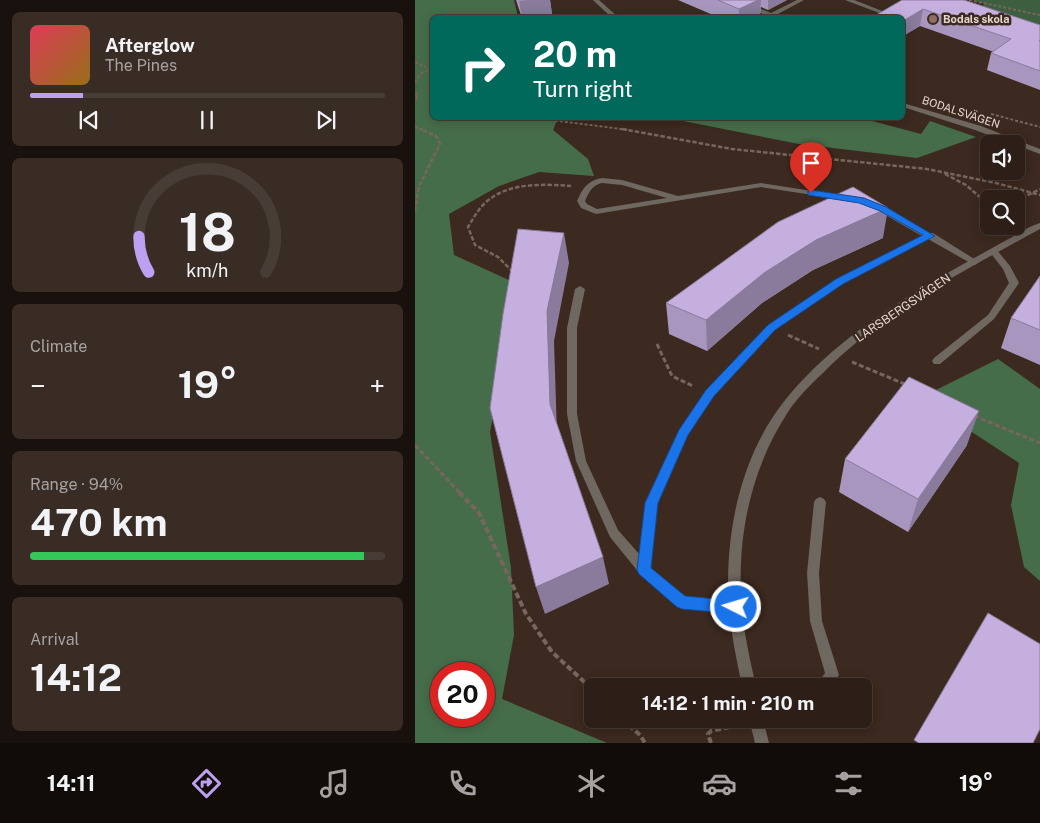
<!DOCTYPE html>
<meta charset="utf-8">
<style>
body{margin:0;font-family:"Public Sans",sans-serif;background:#392c24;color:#f1f3f6;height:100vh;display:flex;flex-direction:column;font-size:19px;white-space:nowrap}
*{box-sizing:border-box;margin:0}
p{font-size:16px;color:#a7a2a1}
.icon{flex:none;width:28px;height:28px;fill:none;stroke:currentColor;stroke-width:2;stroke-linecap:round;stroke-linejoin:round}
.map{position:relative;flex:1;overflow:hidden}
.sheet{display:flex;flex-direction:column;gap:12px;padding:12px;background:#19110d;width:415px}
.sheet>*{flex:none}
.banner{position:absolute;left:15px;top:15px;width:475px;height:105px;border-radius:8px;box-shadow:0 2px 12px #0003,0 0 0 1px #483d36;background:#00695c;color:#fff;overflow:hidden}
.controls{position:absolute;left:565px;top:135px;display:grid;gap:10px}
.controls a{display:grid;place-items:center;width:45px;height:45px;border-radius:8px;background:#2d1f17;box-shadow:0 2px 12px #0003,0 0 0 1px #483d36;font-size:25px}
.speed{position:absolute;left:15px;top:662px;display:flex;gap:10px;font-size:25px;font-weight:700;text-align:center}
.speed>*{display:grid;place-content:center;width:65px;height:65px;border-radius:50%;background:#2d1f17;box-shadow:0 2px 12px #0003,0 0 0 1px #483d36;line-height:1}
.speed .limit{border:8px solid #d22;background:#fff;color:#111}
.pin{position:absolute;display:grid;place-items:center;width:42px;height:42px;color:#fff;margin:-51px -21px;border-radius:50% 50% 50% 0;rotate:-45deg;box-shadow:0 0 5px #0007}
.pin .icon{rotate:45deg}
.me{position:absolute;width:55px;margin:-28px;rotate:275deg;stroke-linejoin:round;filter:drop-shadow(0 0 4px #0008)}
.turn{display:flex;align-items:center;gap:18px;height:105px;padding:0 20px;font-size:22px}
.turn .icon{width:65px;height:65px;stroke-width:2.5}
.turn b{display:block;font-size:35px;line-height:42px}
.big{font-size:38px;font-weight:700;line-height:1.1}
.sheet .card{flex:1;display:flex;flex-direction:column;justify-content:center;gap:8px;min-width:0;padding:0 18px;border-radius:8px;background:#392c24}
.sheet .dial{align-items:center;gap:0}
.dial svg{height:130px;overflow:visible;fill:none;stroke:#483d36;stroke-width:7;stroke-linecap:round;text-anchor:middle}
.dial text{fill:#f1f3f6;stroke:none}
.song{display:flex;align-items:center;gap:15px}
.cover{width:60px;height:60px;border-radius:8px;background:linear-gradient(135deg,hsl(350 70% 55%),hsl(40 70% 35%))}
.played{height:5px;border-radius:2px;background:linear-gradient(90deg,#bca0f2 15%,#483d36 15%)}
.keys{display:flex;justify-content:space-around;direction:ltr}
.heat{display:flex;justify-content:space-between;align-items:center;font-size:28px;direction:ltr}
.charge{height:8px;border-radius:4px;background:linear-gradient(90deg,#34c759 94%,#483d36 0)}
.trip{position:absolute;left:169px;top:678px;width:288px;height:50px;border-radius:8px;background:#2d1f17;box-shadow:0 2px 12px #0003,0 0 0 1px #483d36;font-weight:700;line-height:50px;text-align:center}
.tab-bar{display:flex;height:80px;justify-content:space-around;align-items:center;background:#120c09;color:#a7a2a1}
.tab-bar .icon{width:35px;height:35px}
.tab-bar .selected{color:#bca0f2}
.tab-bar b{font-size:22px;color:#f1f3f6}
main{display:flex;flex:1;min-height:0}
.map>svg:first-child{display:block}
.green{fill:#3d5f40}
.forest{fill:#466d4a;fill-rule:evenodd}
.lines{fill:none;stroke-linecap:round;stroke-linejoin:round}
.path-far3{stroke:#77665d;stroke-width:2;stroke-dasharray:3 2;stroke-linecap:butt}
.path-far2{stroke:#77665d;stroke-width:2.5;stroke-dasharray:4.5 2;stroke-linecap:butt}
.path-far1{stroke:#77665d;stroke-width:3;stroke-dasharray:5 2.5;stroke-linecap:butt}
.path{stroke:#77665d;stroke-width:4;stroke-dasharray:6 3;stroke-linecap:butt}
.service{fill:#6e6860;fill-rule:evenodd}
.minor{fill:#6e6860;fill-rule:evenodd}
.tertiary{fill:#6e6860;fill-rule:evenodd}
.wall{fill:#a996bf}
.shaded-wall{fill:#8a7a9b}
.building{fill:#c5afde;stroke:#8a7a9b}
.route{fill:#1a73e8;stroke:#114b97}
.education-dot{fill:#8d6e63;stroke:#3c291f;stroke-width:2}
.labels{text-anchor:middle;stroke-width:5;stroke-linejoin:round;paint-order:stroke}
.far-poi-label{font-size:11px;font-weight:bold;fill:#e4d7d0;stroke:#3c291f;text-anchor:start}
.far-street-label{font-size:11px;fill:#e4d7d0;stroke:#3c291f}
.street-label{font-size:12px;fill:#e4d7d0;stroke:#3c291f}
</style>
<main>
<section class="sheet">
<div class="card">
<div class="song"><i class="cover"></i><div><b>Afterglow</b><p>The Pines</p></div></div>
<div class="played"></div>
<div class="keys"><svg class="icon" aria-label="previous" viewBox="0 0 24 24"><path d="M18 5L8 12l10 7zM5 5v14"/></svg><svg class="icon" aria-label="pause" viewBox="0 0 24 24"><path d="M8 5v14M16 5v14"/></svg><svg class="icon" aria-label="next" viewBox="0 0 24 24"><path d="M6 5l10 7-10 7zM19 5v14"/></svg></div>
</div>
<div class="card dial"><svg viewBox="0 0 100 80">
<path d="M14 69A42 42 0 1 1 86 69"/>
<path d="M14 69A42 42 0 0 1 8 47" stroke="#bca0f2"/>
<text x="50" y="56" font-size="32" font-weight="700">18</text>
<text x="50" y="72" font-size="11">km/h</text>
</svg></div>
<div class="card"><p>Climate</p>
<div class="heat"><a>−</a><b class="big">19°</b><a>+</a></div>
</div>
<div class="card"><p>Range · 94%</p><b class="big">470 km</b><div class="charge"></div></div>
<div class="card"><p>Arrival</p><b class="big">14:12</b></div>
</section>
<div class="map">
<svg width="625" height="743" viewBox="0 0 625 743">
<rect width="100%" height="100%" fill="#3c291f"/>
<!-- green -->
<path class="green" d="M559,0H625V41L557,19L569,4Z"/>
<!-- forest -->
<path class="forest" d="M0,0H99L103,17L18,18V118H143L138,130L173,159L179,176L124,172L84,186L34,214L39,255L103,284L75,432L96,568L99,635L87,699L192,743H0ZM26,674H69V716H26Z
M253,118H446L506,134L515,121L561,137L502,158L384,144Z
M583,359L625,389V581L609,567L596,505L604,463L505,398Z"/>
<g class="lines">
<!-- path-far3 -->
<path class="path-far3" d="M554,0L625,15
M0,62L14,69
M0,82L5,74L18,68
M0,93L3,95L0,101
M576,114L625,127
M120,118L214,130
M0,127L8,130"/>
<!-- path-far2 -->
<path class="path-far2" d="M207,129L317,149L512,169L581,183L625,195
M530,174L551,185L574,205
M601,201L625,189
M0,211L4,186L25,144L21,136L5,129
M575,226L576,236
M98,272L83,257L60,245L53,227C58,219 62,211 69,204C91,182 127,184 156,186"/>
<!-- path-far1 -->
<path class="path-far1" d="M373,335L404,349
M242,344L257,376L278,386
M437,362L492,385
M559,416L625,443
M0,445L45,493"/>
<!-- path -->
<path class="path" d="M44,492L64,513L111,614L137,652L178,690
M207,719L225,735L230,743
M296,743L293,734L296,731L324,725"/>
<!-- service -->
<path class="service" d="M316,0H324L356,13L382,0H389L361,15L366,18H357Z
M430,0H439L475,14L470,18H462L467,14Z
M187,178L207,180L263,196L346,183L430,196L434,198L430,200L346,187L181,214L166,208L162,201C168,188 172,181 187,178ZM187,183L207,185L252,198L182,209L172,204L170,201C174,192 177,185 187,183Z
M458,204H464L514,233H518L564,262L560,265L557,264L513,239L427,284L360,330L299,396L272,435L242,503L235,568L270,596L321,601L325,603L327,607L325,611L321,613L263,606L225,574L195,537L161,461L152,414V328L160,289L165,286L170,289L162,328V414L171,461L203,530L225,555L230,503L264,430L291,390L354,326L421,280L507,236L458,208Z
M578,248L581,249L595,266L604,283L579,319L525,364H519L517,361L519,358L573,315L594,283L588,269L574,251Z
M405,497L409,499L411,502L404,573L407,621L424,675L416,686H401L410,673L395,621L392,573L399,502L401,499Z"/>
<!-- minor -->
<path class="minor" d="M178,0H184L204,18H197Z
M488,103L566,126L625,149V154L601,145V144H597L560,130L488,107Z"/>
<!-- tertiary -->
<path class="tertiary" d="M625,223V229C549,271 469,311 408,373C395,385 382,398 373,412C335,470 321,540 327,608C329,634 335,660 341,686H327C322,661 316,634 314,608C309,538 324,460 367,404C406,354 459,317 512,285C537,270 563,256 588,242C600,236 612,227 625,223Z
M334,719H348L354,743H340Z"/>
</g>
<!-- wall -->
<path class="wall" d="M101,0H135L137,14L107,18Z
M263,0H372L353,10L346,7L345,15L340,18H305Z
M487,0L625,25V90L572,70L576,53L579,52L505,26L488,36Z
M468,238L398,270L347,303L292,351L254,334L251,303Z
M625,276V365L586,348L596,318Z
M552,445L493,532L424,492L430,459Z"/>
<!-- shaded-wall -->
<path class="shaded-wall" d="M113,0H135L137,14L107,18L104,1Z
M343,0H346L345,15L340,18H324V9Z
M353,0H372L353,10Z
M508,9L505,26L488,36V21Z
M473,208L468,238L398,270L347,303L292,351L291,320L349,273L401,240Z
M149,233L154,263L139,341L142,434L135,404L132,311Z
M564,411L552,445L493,532L503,499Z
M188,557L194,584L130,614L121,587Z"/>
<!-- building -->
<path class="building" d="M303,0H343L324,9Z
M487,0H549L625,25V40L624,41H625V71L576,53L596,39L508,9L488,21V18H456Z
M438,187L473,208L401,240L349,273L291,320L251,303L363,222Z
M103,229L149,233L132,311L135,404L188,557L121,587L75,408L88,314Z
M625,276V330L596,318Z
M494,377L564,411L503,499L430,459Z
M573,613L625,644V729L618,743H504L499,740Z"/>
<!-- route -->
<path class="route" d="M396,190L449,198L471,207L520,236L428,284L360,330L299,396L273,435L243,503L236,568L270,596L321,601L326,603L328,607L326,612L321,614L267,609L262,607L224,574L222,570L230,503L264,430L291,390L353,325L421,279L508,235L465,211L444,203L393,195V191Z"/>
<!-- markers -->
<circle class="education-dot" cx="518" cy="19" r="5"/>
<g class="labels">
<!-- far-poi labels -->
<g class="far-poi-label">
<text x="528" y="23">Bodals skola</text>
</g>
<!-- far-street labels -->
<g class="far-street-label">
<text transform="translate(546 112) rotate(18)" y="4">BODALSVÄGEN</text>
</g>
<!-- street labels -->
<g class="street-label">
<text transform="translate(488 308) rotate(-34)" y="4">LARSBERGSVÄGEN</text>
</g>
</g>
</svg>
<div class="controls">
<a><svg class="icon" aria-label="sound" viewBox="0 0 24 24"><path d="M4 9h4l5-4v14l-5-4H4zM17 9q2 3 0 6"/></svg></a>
<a><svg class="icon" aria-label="search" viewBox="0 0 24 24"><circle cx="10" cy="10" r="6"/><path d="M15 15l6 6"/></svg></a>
</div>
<div class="speed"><div class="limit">20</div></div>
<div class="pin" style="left:396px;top:193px;background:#d93025"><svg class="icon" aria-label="arrive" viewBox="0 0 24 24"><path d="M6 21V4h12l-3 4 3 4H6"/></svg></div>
<svg class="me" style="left:321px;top:607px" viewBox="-20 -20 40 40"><circle r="17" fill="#1a73e8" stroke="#fff" stroke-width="3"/><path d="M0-11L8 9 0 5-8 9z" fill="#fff"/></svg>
<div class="trip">14:12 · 1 min · 210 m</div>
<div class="banner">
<div class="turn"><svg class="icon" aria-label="right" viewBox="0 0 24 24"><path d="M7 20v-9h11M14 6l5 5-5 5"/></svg><div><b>20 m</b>Turn right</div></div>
</div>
</div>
</main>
<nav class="tab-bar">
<b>14:11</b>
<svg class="icon selected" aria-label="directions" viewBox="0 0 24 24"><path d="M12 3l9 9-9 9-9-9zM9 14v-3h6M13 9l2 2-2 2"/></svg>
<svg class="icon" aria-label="music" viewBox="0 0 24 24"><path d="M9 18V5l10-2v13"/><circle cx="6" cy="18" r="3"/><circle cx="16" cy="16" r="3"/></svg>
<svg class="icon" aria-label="phone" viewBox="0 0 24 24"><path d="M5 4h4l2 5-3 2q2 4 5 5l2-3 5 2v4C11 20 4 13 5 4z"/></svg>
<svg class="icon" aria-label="climate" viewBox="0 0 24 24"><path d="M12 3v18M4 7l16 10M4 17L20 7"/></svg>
<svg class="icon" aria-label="car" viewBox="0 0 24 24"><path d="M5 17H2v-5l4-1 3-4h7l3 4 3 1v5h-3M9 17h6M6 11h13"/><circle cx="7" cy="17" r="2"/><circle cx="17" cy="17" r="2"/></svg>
<svg class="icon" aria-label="filters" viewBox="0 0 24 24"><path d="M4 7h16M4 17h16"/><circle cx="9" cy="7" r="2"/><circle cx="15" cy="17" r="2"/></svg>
<b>19°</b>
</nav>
